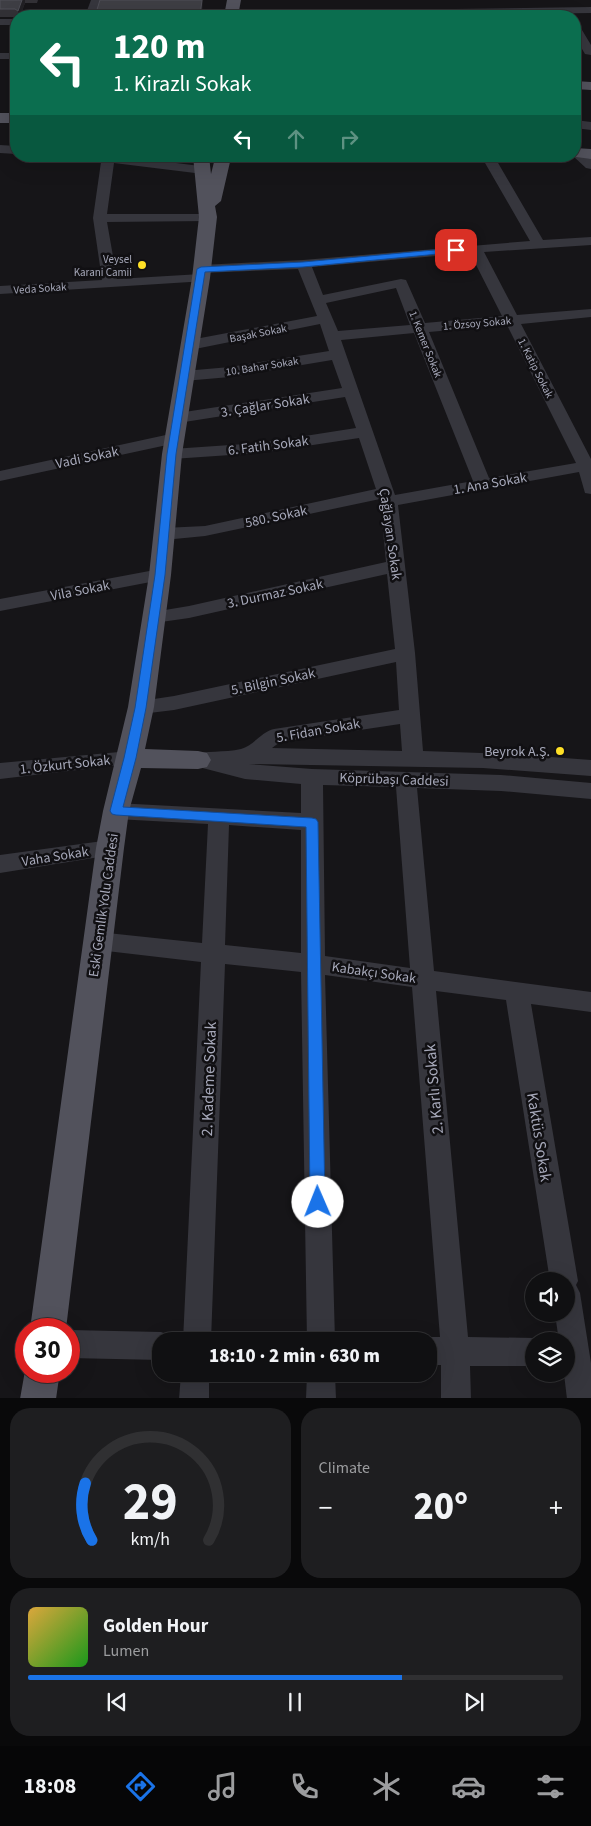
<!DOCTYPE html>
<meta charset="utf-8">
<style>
body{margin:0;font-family:"Source Sans 3",sans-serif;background:#1e1e20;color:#f1f3f6;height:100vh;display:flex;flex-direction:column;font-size:19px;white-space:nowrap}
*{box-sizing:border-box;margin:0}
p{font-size:16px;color:#9c9d9f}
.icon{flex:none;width:28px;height:28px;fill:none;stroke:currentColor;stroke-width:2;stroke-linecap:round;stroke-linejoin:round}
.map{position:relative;height:1398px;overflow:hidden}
.panel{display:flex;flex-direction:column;gap:10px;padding:10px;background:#09090a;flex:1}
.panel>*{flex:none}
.top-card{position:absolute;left:10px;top:10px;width:571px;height:152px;border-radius:20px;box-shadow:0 5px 20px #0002,0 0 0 1px #303032;background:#0b6e4f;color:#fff;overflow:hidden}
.tools{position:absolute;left:525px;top:1272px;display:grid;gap:10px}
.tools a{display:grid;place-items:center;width:50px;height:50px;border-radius:50%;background:#101012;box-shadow:0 5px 20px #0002,0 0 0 1px #303032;font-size:25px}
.speed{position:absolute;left:15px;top:1318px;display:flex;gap:10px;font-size:25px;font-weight:700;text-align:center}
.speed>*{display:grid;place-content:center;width:65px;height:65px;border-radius:50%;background:#101012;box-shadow:0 5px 20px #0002,0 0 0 1px #303032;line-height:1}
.speed .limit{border:8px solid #d22;background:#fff;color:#111}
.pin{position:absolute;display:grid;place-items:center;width:42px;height:42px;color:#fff;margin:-21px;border-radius:10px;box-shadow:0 2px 8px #0006}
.me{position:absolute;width:55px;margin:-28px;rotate:359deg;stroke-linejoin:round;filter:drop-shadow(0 0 4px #0008)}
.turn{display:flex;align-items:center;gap:18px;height:105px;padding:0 20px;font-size:22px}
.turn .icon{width:65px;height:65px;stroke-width:2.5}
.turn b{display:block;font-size:35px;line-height:42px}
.lanes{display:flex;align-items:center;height:48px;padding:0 20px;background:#0003;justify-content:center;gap:25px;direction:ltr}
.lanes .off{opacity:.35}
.big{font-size:38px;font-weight:800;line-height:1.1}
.panel .card{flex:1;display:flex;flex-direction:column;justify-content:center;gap:8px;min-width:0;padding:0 18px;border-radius:20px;background:#1e1e20}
.panel .dial{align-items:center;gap:0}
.dial svg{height:130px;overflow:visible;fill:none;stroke:#303032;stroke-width:7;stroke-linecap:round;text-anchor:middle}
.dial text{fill:#f1f3f6;stroke:none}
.song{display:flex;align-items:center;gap:15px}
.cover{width:60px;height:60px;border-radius:8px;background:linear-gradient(135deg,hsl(40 70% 55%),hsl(120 70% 35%))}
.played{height:5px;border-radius:2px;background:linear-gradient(90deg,#1a73e8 70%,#303032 70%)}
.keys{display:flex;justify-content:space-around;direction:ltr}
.heat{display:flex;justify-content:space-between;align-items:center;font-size:28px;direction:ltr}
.panel .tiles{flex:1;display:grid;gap:10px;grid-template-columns:1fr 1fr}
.card:last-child{grid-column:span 2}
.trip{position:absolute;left:152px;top:1332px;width:285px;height:50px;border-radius:20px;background:#101012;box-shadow:0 5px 20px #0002,0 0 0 1px #303032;font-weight:800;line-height:50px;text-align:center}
.tab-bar{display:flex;height:80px;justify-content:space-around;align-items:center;background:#060607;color:#9c9d9f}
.tab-bar .icon{width:35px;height:35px}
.tab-bar .on{color:#1a73e8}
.tab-bar b{font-size:22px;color:#f1f3f6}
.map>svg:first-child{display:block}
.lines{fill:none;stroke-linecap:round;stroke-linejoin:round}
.minor{fill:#36363d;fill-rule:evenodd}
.major{fill:#52525c;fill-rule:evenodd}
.wall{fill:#323136}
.shaded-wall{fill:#212024}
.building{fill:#3e3e44;stroke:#4e4e56}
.route{fill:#1a73e8;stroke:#114b97}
.poi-dot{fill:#ffe026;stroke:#111013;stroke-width:2}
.labels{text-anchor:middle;stroke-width:5;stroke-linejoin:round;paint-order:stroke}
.far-poi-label{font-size:11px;fill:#a6a8b9;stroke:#111013;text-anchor:end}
.far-street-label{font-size:11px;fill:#a6a8b9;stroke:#111013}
.street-label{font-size:14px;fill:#a6a8b9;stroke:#111013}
.poi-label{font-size:14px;fill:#a6a8b9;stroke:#111013;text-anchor:end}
.near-street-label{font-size:16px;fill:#a6a8b9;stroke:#111013}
</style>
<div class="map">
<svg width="591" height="1399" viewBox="0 0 591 1399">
<rect width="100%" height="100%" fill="#161518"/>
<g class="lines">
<!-- minor -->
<path class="minor" d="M91,0H101L95,16H85Z
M591,7V13L377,16L226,15L231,12Z
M0,19H16V25H0Z
M575,24L579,25L591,45V55L585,54L575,37Z
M0,53H16V59H0Z
M575,120L591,122V130L575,128Z
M0,145L16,146V154L0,153Z
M575,150H582L591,158V169L586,168L573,156H575Z
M80,156H120L208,167L209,170L203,174L114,163L107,214H213L215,217L213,220L208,221L107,222L117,279L201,274L206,275L208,278L206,281L0,294V286L102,280L93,218L101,162L81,159Z
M481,156H494L543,240L591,237V245L484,252L517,315L591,309V317L521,324L591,459V494L585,493L579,472L398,505L415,653L423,751L510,754L591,760V776L483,768L249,764L312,769L501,775L591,783V799L501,791L417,788L434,971L591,992V1012L531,1004L578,1281L576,1285L580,1293L591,1363V1399H567L564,1374H566V1341H559L555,1314H566V1281H550L506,1000L436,991L468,1337L534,1338L542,1341H534V1366H470L471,1399H441V1365H429V1341H419L429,1337H440L412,987L325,975L335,1341H307L301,972L225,964L211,1341H183L201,962L98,950L90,948L86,941L90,934L98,932L202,943L208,824L116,819L108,817L105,811L108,805L116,803L301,813V784L245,779L191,765L188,760L191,755C206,750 224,753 241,749C253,746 261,732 274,729L399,710L396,662L174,710L141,714L134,712L131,707L134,702L174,696L395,649L387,574L189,618L154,623L147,621L145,617L147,613L189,606L386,562L380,499L205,536L164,540L158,538L155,534L158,530L164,528L205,526L376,489L359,438L260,453L172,459L166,458L164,454L166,450L172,449L260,443L356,428L345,397L178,423L172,421L170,418L172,415L178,413L342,388L332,360L230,377L184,381L178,379L176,376L178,373L184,371L230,367L329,351L320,324L190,350L185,348L182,345L185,342L190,340L317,316L298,269L201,273L196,272L194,269L196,266L201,265L303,260L530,241ZM470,253L502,316L425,323L406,280L401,279L323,295L312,267ZM396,288L410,325L338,331L326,303ZM507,325L576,463L489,478L429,332ZM414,333L473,481L395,495L341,340ZM400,724L402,751L272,748L280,742ZM323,785L396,787L410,968L325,956ZM229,825L301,830V953L225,945Z
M175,433L181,434L183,438L181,442L0,481V471Z
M160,569L166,571L169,575L166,579L0,611V599Z
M130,751L137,753L140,758L137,763L0,779V763Z
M110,840L118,842L121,848L118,854L0,873V855Z
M69,1330L161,1332L171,1336L173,1341H161V1360L69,1358Z
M181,1374H209V1399H179Z
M307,1374H335L336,1399H306Z"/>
<!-- major -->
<path class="major" d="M227,0H241L238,16H224Z
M575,81L591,82V90L575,89Z
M0,113H16V123H0Z
M575,148L591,149V159L569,156H575Z
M193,156H209L211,174L214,162L218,156H234L230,162L221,201L215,206L217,217L210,278L182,454L171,575L154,707L145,749L198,751L207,753L211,760L207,767L198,769L141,768L129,811L124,848L66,1329H30L96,848L103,811L128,707L149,575L162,454L192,278L199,217Z
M26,1365V1371H60L56,1399H20Z"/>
</g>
<!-- wall -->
<path class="wall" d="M0,0H38L37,3H25L20,16H16V17H0Z"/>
<!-- shaded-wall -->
<path class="shaded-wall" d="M22,0H25V3L20,16H18V11Z
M202,0H203L202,16H200Z"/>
<!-- building -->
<path class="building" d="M0,0H22L18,11L15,9H0Z
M100,0H202L200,16H95Z"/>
<!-- route -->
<path class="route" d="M456,248L460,250L459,252L303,267L205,272L176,454L165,575L146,708L136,758L123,807L312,818L316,819L318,822L325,1202L323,1207L318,1209L313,1207L310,1202L306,827L116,815L112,814L110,811L124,758L135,708L155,575L167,454L197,269L201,267L303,262Z"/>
<!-- markers -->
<g class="poi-dot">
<circle cx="142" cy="265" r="5"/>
<circle cx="560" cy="751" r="5"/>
</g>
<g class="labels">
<!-- far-poi labels -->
<g class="far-poi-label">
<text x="132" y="263">Veysel<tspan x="132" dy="13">Karani Camii</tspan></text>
</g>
<!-- far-street labels -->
<g class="far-street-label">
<text transform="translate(40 288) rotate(-4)" y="4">Veda Sokak</text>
<text transform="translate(477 323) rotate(-5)" y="4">1. Özsoy Sokak</text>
<text transform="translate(258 333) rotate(-11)" y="4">Başak Sokak</text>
<text transform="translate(426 344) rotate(68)" y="4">1. Kemer Sokak</text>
<text transform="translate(262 366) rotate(-9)" y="4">10. Bahar Sokak</text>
<text transform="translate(536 368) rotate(63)" y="4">1. Katip Sokak</text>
</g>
<!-- street labels -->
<g class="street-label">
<text transform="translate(265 405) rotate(-9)" y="5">3. Çağlar Sokak</text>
<text transform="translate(268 445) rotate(-7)" y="5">6. Fatih Sokak</text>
<text transform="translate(87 457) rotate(-12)" y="5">Vadi Sokak</text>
<text transform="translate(490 483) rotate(-10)" y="5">1. Ana Sokak</text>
<text transform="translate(276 516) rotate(-12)" y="5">580. Sokak</text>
<text transform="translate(391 534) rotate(82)" y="5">Çağlayan Sokak</text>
<text transform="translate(80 590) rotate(-11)" y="5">Vila Sokak</text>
<text transform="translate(275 593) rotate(-12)" y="5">3. Durmaz Sokak</text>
<text transform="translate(273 681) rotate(-12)" y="5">5. Bilgin Sokak</text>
<text transform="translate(318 730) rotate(-10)" y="5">5. Fidan Sokak</text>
<text transform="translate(65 764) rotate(-6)" y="5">1. Özkurt Sokak</text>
<text transform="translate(394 779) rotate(2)" y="5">Köprübaşı Caddesi</text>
<text transform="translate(55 856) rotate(-9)" y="5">Vaha Sokak</text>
<text transform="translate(103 905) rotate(-82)" y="5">Eski Gemlik Yolu Caddesi</text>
<text transform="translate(374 972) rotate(8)" y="5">Kabakçı Sokak</text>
</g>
<!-- poi labels -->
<g class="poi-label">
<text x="550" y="756">Beyrok A.Ş.</text>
</g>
<!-- near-street labels -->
<g class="near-street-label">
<text transform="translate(208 1079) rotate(-88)" y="6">2. Kademe Sokak</text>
<text transform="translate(433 1089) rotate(-95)" y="6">2. Karlı Sokak</text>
<text transform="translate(540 1137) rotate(81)" y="6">Kaktüs Sokak</text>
</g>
</g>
</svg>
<div class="tools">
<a><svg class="icon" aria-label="sound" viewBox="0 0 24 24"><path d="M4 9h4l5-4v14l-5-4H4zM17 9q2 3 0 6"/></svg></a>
<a><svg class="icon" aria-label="layers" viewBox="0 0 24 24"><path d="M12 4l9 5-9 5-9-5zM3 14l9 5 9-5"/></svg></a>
</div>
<div class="speed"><div class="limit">30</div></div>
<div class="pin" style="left:456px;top:250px;background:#d93025"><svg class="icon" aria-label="arrive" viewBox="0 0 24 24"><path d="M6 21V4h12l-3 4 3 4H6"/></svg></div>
<svg class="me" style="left:318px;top:1202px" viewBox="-20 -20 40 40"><circle r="19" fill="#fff"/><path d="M0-13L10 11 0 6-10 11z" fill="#1a73e8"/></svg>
<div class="trip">18:10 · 2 min · 630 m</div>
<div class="top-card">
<div class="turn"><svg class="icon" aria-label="left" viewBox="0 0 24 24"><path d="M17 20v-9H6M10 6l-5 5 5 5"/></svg><div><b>120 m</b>1. Kirazlı Sokak</div></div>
<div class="lanes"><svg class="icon" aria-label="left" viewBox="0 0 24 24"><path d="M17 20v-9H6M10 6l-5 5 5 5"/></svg><svg class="icon off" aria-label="ahead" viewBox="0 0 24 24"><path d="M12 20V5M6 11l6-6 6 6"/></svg><svg class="icon off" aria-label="right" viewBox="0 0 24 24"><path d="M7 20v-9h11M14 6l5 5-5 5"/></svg></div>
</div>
</div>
<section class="panel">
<div class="tiles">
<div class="card dial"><svg viewBox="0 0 100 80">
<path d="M14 69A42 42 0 1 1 86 69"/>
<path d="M14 69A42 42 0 0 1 10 34" stroke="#1a73e8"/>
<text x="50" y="56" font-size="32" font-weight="700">29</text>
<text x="50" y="72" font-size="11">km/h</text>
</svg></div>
<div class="card"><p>Climate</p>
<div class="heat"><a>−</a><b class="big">20°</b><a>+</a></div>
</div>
<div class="card">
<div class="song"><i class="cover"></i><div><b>Golden Hour</b><p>Lumen</p></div></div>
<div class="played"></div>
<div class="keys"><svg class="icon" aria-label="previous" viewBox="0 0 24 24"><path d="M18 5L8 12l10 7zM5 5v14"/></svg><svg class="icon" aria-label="pause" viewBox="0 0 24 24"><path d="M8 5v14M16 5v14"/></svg><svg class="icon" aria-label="next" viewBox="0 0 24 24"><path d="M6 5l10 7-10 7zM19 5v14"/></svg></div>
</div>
</div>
</section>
<nav class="tab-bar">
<b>18:08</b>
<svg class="icon on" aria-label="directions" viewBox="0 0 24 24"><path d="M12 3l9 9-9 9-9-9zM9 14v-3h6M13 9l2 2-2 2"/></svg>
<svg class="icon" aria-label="music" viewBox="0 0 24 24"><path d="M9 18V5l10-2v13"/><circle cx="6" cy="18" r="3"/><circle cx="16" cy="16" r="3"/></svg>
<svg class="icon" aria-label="phone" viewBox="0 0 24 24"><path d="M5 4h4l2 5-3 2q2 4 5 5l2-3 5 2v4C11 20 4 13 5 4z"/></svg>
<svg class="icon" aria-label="climate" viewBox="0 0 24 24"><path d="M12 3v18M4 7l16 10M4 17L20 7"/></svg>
<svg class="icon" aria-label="car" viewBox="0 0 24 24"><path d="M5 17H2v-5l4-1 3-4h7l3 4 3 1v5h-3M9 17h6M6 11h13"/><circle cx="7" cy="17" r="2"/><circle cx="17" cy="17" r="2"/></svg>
<svg class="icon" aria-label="filters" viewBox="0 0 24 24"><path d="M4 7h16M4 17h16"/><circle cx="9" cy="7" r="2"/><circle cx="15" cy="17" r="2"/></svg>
</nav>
